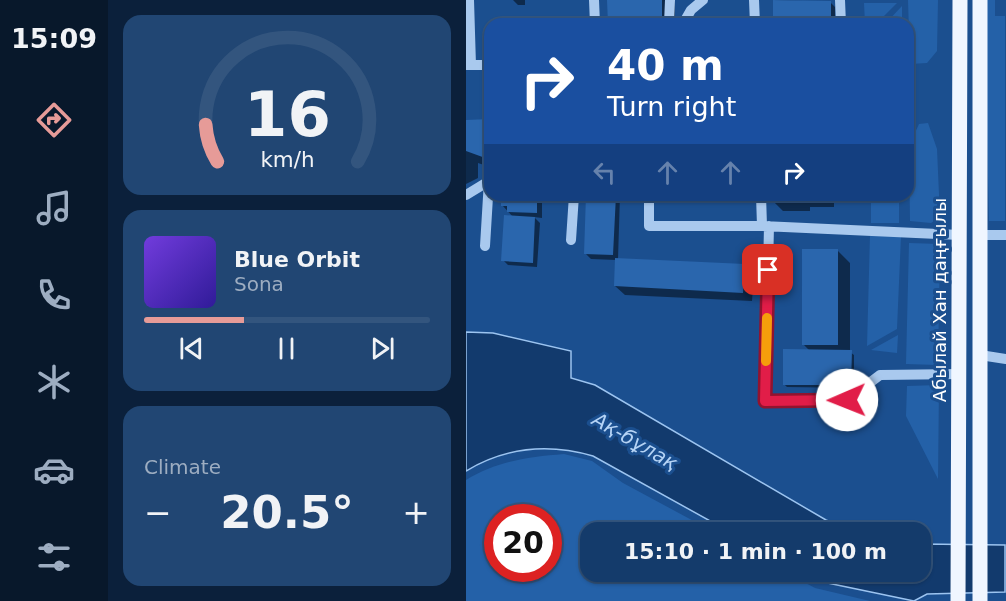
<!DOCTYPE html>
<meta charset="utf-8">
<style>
body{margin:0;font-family:"DejaVu Sans",sans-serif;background:#214673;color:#f1f3f6;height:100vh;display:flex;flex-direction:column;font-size:22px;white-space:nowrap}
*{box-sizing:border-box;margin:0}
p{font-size:20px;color:#9dadc1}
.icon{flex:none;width:33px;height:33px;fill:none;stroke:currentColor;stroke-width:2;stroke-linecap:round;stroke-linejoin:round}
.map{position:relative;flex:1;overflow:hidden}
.panel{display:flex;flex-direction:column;gap:15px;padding:15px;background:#0b203b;width:358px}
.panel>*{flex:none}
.top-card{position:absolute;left:18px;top:18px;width:430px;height:183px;border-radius:18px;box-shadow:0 2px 4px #0004,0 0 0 2px #33557e;background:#1a4fa0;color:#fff;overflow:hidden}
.speed{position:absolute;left:18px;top:504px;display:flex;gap:12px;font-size:30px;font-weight:700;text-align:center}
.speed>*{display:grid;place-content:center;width:78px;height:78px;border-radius:50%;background:#143b6b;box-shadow:0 2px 4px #0004,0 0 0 2px #33557e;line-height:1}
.speed .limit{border:9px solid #d22;background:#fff;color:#111}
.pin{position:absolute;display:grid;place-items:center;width:51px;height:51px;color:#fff;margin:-26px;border-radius:12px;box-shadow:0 3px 9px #0006}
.me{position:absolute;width:66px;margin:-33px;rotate:269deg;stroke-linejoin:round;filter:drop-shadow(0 0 4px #0008)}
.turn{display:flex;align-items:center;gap:21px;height:126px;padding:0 24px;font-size:27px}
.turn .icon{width:78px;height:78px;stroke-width:2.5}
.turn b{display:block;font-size:42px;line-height:51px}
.lanes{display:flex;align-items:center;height:57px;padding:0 24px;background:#0003;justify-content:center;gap:30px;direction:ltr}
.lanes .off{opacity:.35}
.big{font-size:45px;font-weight:800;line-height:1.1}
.panel .tile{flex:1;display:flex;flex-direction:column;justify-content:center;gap:9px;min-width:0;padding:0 21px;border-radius:18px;background:#214673}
.panel .dial{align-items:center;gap:0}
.dial svg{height:156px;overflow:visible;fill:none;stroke:#33557e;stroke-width:7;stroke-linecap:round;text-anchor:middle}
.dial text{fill:#f1f3f6;stroke:none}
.song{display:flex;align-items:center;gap:18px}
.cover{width:72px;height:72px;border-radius:9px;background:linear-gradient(135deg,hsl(260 70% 55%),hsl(250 70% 35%))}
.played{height:6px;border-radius:3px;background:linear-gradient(90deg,#e69b98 35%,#33557e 35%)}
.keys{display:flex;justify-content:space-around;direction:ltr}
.heat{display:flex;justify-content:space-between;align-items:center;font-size:33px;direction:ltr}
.trip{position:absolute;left:114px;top:522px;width:351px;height:60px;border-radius:18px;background:#143b6b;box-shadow:0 2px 4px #0004,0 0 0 2px #33557e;font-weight:800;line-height:60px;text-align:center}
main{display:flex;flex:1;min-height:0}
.tabs{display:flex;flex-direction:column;width:108px;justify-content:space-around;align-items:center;background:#08182b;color:#9dadc1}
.tabs .icon{width:42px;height:42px}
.tabs .selected{color:#e69b98}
.tabs b{font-size:27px;color:#f1f3f6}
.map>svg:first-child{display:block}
.green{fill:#2461a8;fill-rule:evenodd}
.water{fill:#123a6d;stroke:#9cc4f0;stroke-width:1.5}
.shadow{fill:#0007}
.building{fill:#2a66ad}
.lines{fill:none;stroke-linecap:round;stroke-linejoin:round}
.minor{stroke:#a9c9ee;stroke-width:10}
.major{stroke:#f0f6ff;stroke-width:15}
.route-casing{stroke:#92132f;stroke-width:15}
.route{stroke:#e11d48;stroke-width:10}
.slow{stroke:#f59e0b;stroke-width:10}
.labels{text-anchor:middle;stroke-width:6;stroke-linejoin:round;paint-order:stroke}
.street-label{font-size:18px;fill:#fff;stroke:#1b4f8f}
.water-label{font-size:20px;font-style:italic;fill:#b5d3f5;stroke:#1b4f8f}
</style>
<main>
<nav class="tabs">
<b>15:09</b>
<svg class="icon selected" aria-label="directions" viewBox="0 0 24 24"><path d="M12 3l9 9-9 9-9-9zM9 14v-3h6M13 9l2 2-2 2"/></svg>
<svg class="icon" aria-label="music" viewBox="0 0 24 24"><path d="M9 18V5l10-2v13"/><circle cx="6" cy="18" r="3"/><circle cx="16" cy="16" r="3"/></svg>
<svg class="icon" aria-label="phone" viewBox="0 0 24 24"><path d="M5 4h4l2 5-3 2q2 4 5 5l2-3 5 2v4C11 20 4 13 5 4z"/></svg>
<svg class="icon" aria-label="climate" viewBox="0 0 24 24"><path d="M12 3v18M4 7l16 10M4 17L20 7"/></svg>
<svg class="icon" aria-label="car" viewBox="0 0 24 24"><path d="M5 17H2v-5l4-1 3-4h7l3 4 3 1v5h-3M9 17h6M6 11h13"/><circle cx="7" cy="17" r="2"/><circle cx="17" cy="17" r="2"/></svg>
<svg class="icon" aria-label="filters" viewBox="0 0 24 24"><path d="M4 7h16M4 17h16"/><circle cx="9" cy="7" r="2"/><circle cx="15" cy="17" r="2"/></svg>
</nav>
<section class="panel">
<div class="tile dial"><svg viewBox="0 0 100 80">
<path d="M14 69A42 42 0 1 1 86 69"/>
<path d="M14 69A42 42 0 0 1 8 50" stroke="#e69b98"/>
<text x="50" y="56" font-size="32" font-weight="700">16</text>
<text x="50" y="72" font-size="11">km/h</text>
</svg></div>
<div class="tile">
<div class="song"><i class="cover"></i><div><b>Blue Orbit</b><p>Sona</p></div></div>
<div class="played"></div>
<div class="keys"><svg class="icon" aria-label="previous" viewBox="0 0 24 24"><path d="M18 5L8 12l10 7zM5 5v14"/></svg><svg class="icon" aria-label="pause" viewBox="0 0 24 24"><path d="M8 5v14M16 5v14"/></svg><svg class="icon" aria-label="next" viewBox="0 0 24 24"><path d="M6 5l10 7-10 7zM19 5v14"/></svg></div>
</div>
<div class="tile"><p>Climate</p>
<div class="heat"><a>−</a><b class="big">20.5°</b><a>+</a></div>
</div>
</section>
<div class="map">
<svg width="540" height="601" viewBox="0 0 540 601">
<rect width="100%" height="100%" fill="#1b4f8f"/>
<!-- green -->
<path class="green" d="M442,0H472L471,51L461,63L444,64Z
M518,0H529V16H539V221H523Z
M398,3H431L410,24H399Z
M436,6V24H419Z
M462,123L471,149L474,217L465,223L444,221L443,146L453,124Z
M405,195H433V223H405Z
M404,235L435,236L431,329L401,346Z
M443,243L474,244L472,365L440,364Z
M432,335L431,353L405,350Z
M473,385L472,479L440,416L441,386Z
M98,454L126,461L157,483L248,532H124V572H319L349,588L404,601H0V480C31,461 62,457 98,454ZM32,518H82V568H32Z"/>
<!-- water -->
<path class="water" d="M0,332L27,333L105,351V378L129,385L360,520L389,532H264L127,456C82,443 40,447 0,471Z
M455,544L539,545V592L461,594L448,601L352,581L334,572H454Z"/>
<!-- shadow -->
<path class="shadow" d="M47,0H59V5H52Z
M143,0H209V24H143Z
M309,0L364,2L369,7V24H308Z
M24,121V167L12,163V178L0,184V122Z
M37,195H76V218L68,217L74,223L71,267L42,265L37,260L47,217L37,206Z
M122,195H154L152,259L278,265L288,275L286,301L159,295L149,286L150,260L125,259L120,254Z
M307,195H368V207H344V211H317L307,201Z
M372,251L384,263V352L388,355V388L321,387L318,384L344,351L338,345Z"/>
<!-- building -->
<path class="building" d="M141,0H196V24H142Z
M307,0L365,1V24H307Z
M24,119V159H22L0,151V120Z
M35,195H71V213L41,212V206H35Z
M120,195H150L147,255L118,254Z
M306,195H364V202H306Z
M38,215L69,217L67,263L35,261Z
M336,249H372V345H336Z
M149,258L279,264L277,293L148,286Z
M317,349L386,350L385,385H317Z"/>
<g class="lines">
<!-- minor -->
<path class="minor" d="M3,0L5,65
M128,0L129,24
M288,0L289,24
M374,0L375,24
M203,24L204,0
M217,24L225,10L237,0
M0,65H24
M0,195L23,181
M183,195V226H296L494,235
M295,195L296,226
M303,226L299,401L381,400L414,375L494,374
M515,235H540
M105,240L108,195
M19,246L24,164
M514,355L540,359"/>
<!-- major -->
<path class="major" d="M514,0V601
M492,601L494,0"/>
</g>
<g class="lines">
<!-- route casing -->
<g class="route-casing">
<path id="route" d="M302,270L299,401L381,400"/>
</g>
<!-- route -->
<use href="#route" class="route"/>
<!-- slow -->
<path class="slow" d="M300,361L301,318"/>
</g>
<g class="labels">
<!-- street labels -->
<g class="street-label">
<text transform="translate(474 300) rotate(-90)" y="6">Абылай Хан даңғылы</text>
</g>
<!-- water labels -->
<g class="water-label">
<text transform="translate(169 441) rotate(30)" y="7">Ақ-бұлақ</text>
</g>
</g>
</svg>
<div class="speed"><div class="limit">20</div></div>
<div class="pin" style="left:302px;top:270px;background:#d93025"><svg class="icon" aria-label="arrive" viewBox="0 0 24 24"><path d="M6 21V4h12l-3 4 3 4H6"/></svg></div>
<svg class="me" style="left:381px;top:400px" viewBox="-20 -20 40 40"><circle r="19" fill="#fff"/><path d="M0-13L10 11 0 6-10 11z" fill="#e11d48"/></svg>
<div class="trip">15:10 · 1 min · 100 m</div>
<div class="top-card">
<div class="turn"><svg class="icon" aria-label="right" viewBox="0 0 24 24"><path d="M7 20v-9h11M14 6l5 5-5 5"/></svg><div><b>40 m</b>Turn right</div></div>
<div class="lanes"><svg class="icon off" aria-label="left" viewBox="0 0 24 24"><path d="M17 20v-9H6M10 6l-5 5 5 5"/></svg><svg class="icon off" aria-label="ahead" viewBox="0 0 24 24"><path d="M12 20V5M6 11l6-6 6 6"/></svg><svg class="icon off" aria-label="ahead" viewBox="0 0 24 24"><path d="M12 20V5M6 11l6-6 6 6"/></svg><svg class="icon" aria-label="right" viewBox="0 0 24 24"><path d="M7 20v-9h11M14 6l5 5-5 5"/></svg></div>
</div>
</div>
</main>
